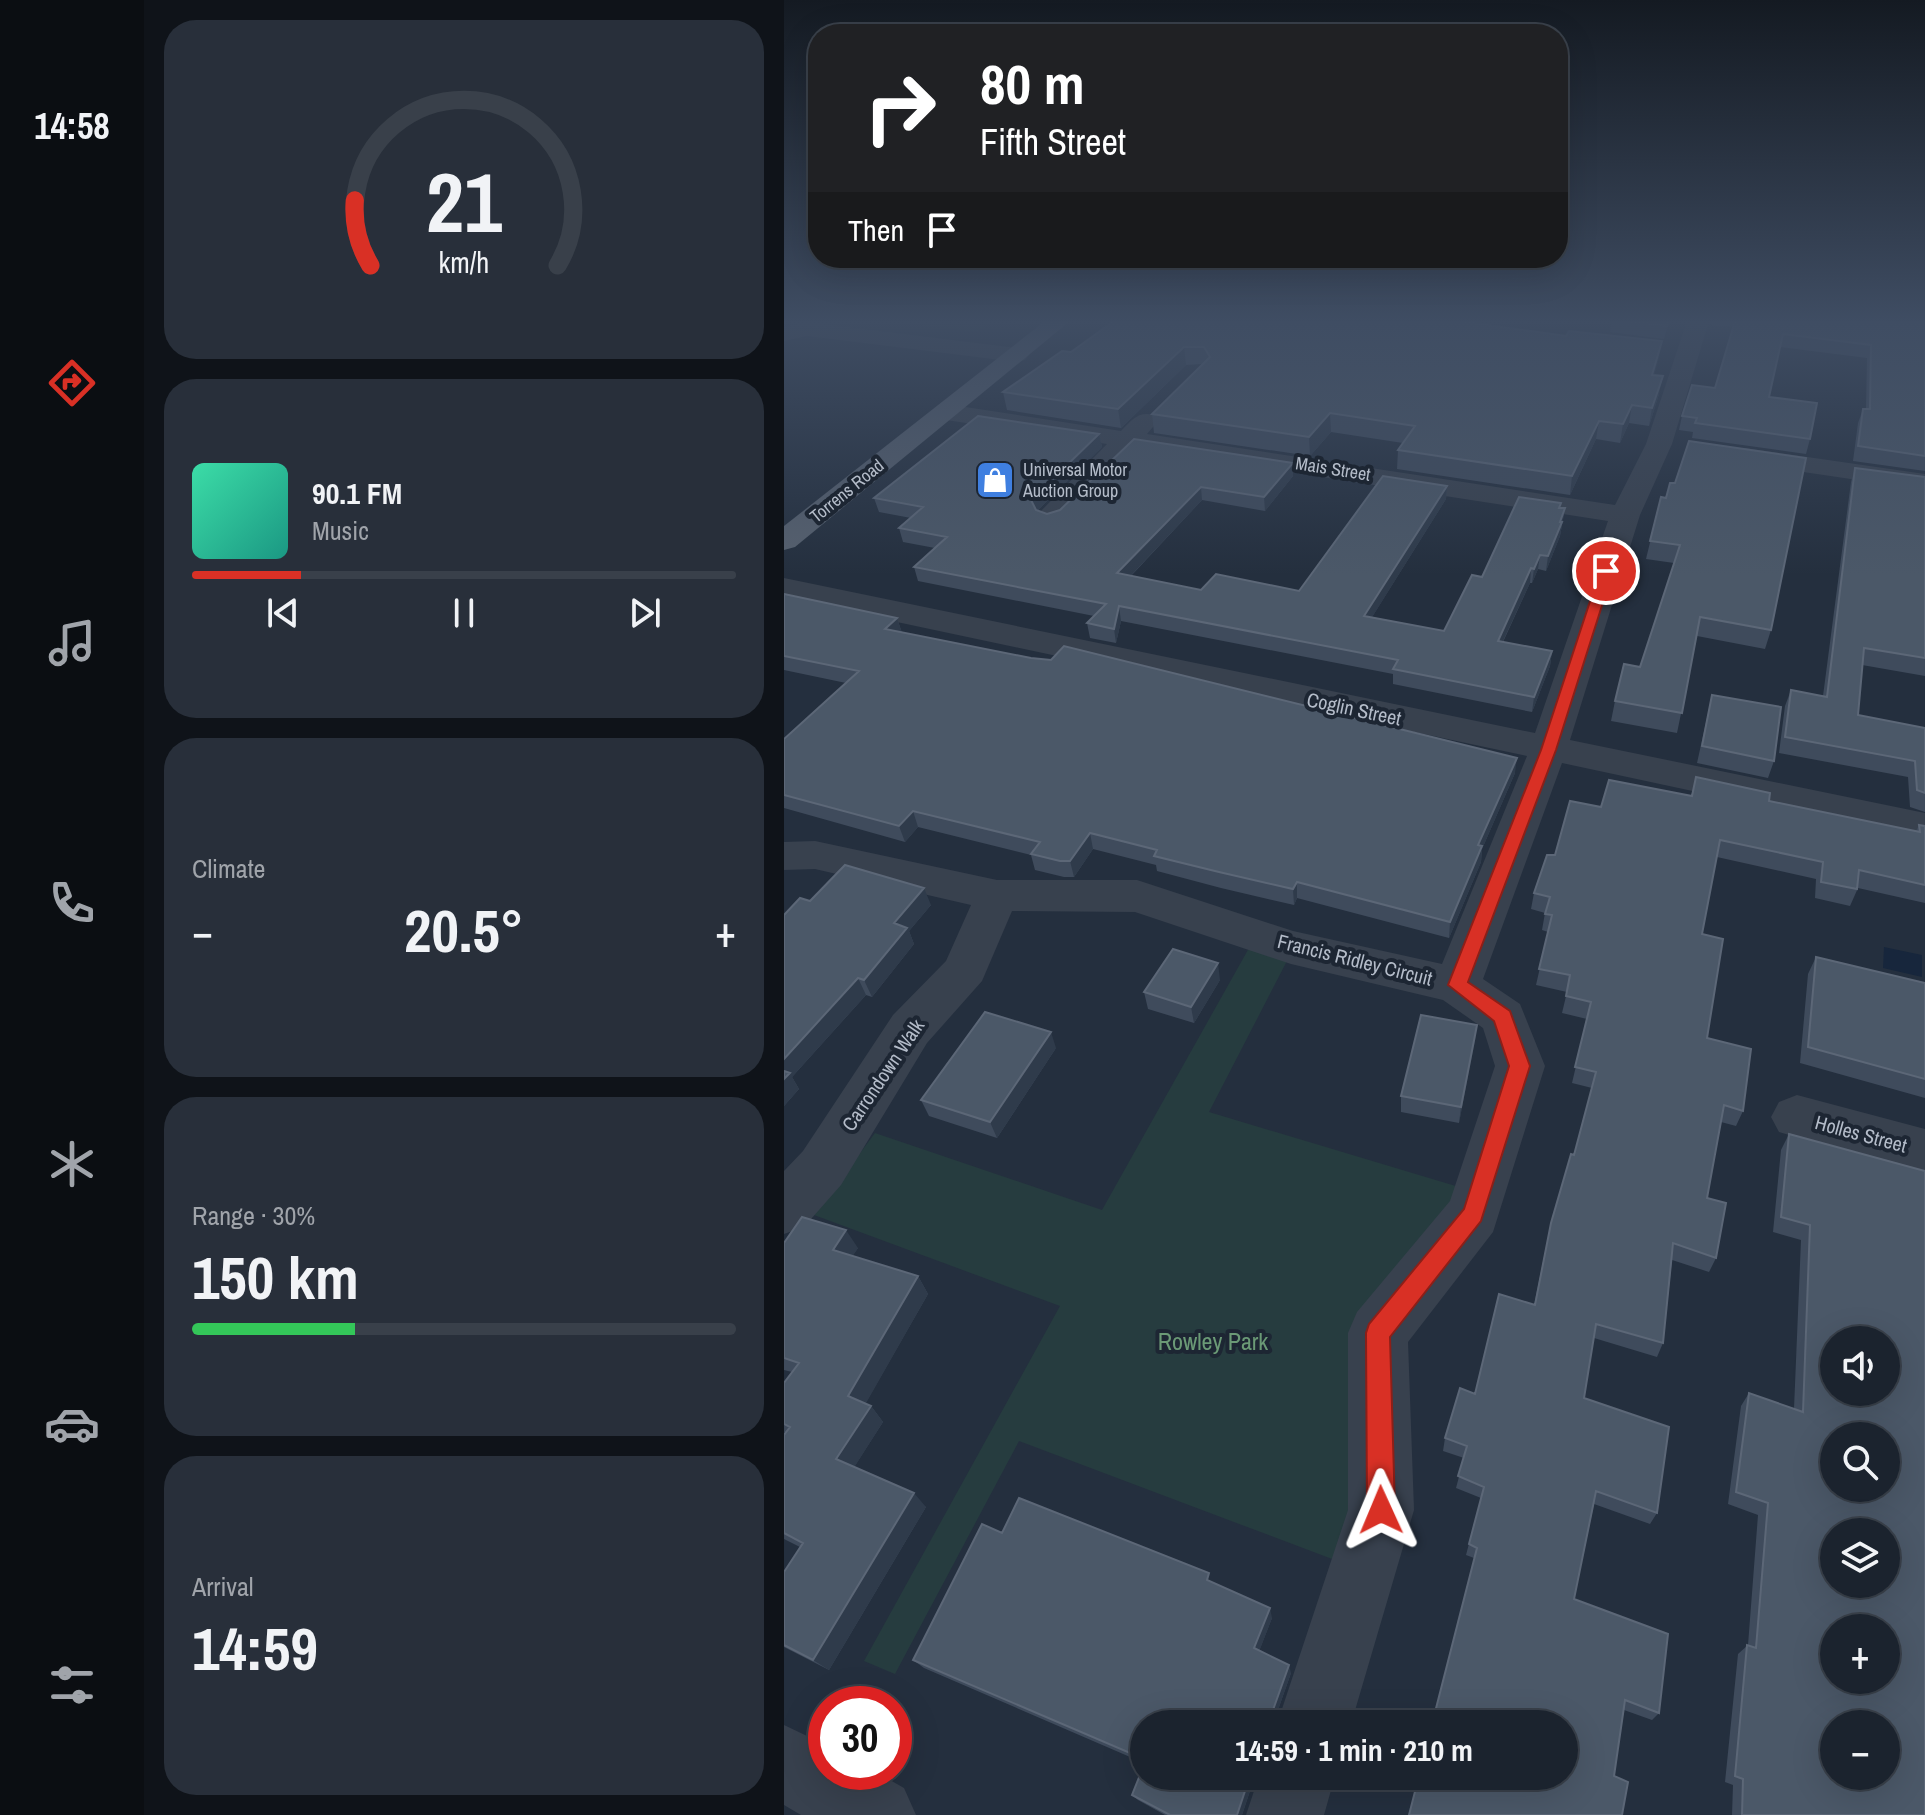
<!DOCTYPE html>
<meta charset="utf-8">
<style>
body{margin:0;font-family:"Archivo Narrow",sans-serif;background:#282f3a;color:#f1f3f6;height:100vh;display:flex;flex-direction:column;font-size:30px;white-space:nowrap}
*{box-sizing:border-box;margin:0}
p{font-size:26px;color:#a0a4aa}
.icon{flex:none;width:44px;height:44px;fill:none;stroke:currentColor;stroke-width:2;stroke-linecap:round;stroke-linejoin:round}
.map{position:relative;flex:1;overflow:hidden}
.drawer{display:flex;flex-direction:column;gap:20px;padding:20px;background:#0f1319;width:640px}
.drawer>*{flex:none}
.top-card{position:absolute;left:24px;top:24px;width:760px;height:244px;border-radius:32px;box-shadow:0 8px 32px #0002,0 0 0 2px #39404a;background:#202124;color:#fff;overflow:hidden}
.controls{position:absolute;left:1036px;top:1326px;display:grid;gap:16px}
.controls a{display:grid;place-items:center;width:80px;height:80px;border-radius:50%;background:#1b232e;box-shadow:0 8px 32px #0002,0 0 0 2px #39404a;font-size:40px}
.speed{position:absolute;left:24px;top:1686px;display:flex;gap:16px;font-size:40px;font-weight:700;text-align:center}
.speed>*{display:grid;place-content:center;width:104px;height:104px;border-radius:50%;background:#1b232e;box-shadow:0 8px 32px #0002,0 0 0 2px #39404a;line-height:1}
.speed .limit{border:12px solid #d22;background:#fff;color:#111}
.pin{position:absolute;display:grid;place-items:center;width:68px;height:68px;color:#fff;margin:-34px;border:4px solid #fff;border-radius:50%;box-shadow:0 2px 8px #0007}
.me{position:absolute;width:88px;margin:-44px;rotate:359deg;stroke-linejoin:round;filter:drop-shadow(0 0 6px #0008)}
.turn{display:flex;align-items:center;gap:28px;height:168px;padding:0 40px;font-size:36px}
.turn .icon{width:104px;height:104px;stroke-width:2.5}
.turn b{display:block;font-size:56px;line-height:68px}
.then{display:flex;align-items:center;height:76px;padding:0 40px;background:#0003;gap:16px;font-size:30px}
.big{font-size:60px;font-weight:700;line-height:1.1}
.drawer .tile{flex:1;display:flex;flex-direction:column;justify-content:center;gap:12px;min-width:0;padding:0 28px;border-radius:32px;background:#282f3a}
.drawer .dial{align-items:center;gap:0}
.dial svg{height:208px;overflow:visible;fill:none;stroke:#39404a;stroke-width:7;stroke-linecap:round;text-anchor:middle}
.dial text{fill:#f1f3f6;stroke:none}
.song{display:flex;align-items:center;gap:24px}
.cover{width:96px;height:96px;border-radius:12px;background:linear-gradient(135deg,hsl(160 70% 55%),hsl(170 70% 35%))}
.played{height:8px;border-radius:4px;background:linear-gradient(90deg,#d93025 20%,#39404a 20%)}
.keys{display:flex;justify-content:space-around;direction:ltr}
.heat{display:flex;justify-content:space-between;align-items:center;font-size:44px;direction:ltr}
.charge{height:12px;border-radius:6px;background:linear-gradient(90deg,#34c759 30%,#39404a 0)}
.trip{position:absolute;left:346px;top:1710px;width:448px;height:80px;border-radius:40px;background:#1b232e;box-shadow:0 8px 32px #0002,0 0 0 2px #39404a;font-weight:700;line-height:80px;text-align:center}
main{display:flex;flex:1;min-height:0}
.tabs{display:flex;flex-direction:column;width:144px;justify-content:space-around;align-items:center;background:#0b0e12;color:#a0a4aa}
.tabs .icon{width:56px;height:56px}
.tabs .active{color:#d93025}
.tabs b{font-size:36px;color:#f1f3f6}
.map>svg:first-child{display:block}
.green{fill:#263c3f}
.water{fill:#17263c}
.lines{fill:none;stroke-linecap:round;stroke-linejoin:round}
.minor{fill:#38414e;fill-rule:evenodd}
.major{fill:#56606e;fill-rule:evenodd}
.wall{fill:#3f4b5c}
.shaded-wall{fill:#2f3b4b}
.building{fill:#4b5868;stroke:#5c6777;stroke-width:2;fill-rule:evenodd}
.route{fill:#d93025;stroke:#8d1f18;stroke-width:2}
.labels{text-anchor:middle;stroke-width:8;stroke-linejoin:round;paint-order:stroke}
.far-street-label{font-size:18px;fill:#b4bcc9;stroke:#1d2633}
.far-poi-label{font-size:18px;fill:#b4bcc9;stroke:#1d2633;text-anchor:start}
.street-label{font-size:20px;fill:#b4bcc9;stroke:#1d2633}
.near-park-label{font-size:24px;fill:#6b9a76;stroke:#1d2633}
</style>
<main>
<nav class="tabs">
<b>14:58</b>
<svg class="icon active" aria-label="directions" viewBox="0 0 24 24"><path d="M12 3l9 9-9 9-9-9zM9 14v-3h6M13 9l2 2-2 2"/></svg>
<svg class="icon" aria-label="music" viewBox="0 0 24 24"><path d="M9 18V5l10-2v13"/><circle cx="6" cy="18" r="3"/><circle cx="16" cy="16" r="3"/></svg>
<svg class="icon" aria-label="phone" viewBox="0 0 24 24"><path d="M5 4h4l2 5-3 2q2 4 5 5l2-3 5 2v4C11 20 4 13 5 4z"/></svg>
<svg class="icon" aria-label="climate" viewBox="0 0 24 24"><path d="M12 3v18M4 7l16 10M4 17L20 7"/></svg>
<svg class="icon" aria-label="car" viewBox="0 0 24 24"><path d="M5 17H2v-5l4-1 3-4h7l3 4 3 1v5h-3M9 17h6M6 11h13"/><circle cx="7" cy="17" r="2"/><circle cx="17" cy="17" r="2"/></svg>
<svg class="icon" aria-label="filters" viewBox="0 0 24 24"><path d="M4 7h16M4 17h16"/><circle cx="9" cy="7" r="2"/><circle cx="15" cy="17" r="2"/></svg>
</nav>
<section class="drawer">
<div class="tile dial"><svg viewBox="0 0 100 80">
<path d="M14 69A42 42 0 1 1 86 69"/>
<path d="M14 69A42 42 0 0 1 8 44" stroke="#d93025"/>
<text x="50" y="56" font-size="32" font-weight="700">21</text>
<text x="50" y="72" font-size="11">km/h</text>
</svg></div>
<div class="tile">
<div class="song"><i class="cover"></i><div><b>90.1 FM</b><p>Music</p></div></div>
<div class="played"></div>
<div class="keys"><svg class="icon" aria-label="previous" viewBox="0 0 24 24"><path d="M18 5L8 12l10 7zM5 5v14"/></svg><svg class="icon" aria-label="pause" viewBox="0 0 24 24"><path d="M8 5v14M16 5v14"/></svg><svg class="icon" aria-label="next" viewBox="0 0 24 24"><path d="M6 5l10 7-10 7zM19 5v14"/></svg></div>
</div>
<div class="tile"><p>Climate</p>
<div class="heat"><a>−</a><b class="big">20.5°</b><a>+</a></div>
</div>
<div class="tile"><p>Range · 30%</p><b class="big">150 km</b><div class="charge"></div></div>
<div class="tile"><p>Arrival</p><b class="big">14:59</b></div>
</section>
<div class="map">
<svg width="1141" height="1815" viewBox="0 0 1141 1815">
<rect width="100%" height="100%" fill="#242f3e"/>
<!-- green -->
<path class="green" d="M102,321H208L193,332Z
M465,948L504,959L425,1112L675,1187L587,1333L588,1501L556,1562L235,1441L111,1674L80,1661L276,1306L30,1215L91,1133L318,1210Z"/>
<!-- water -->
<path class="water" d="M1100,947L1138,955V977L1099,968Z"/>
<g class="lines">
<!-- minor -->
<path class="minor" d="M903,321H925L888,444L856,515L786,740L1141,813V841L778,763L699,979L736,1004L761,1066L709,1232L624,1342L630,1510L567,1724H493L564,1510V1333L573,1312L666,1201L711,1066L699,1028L659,1000L507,964L351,912L228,911L198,981L143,1043L57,1185L20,1227L0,1234V1171L19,1151L109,1015L162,961L187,905L31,869L0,870V842L31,841L213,880H353L509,931L658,964L743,756L0,598V578L751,733L824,521L349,448L277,522L267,525L257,522L252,516L323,444L162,420L153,417L149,412L153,407L162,404L337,431C348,420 354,411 370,415L374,421L363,434L831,505L862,444Z
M23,322L233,348L241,350L245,355L241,360L233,362L23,336L0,341V327Z
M961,448L1141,474V490L951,462L947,456L951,450Z
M1013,1095L1141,1129V1175L995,1132L987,1117L995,1102Z
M0,1725L42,1745V1772H92L120,1788L132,1815H17L0,1805Z
M475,1776H551L540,1815H462Z"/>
<!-- major -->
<path class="major" d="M261,321H286L11,547L0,550V526Z"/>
</g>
<!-- wall -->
<path class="wall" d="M330,321L782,336L878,341L870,375L875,394L865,426L845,423L836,443L812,439L786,495L613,469L614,450L619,443L547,432L526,456L370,433L368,414L418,364L402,365L337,428L223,410L219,392L287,352Z
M828,321H885L880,339L826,332Z
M926,321H1141V471L1069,461L1074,423L1079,409H1082L1083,358L996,347L985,397L1026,439L1022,454L908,438L909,432L895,430L898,416L931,388L949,327L927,325Z
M315,434L318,447L253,511L263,514L509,463V476L481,511L418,500L347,576L417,590L515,591L663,486L662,499L588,617L660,631L698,577L777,508H781L776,536L762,571L754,569L748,583H746L719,642L768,651L766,666L748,712L609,684V674L337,621L332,643L306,638L303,623L310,616L134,581L130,567L151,548L119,542L115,528L127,518L95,512L90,498Z
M1071,468L1141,477V676L1078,665L1074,715L1141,728V812L1126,807L1124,777L995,753L1001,706L1007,690L1039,696L1067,482Z
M877,497L987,630L981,649L913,636L893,733L827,721L831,701L856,667L890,563L862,559Z
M0,594L113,618L118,633L731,773L698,849L697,862L665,938L513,898L510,905L437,888L373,871L372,865L309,849L290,877H280L251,870L247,855L134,827L121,842L0,808V739L62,683L0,670Z
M928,695L990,761L984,778L913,763Z
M912,777L985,801L1132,831L1135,825L1141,826V903L1074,888L1066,906L1031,898L1032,879L933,857L918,934L923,1038L959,1111L952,1126L937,1122L923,1198L932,1258L925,1272L888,1260L879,1343L873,1357L810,1338L800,1398L873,1513L866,1524L810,1504L790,1599L875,1713L868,1720L840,1710L830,1776L838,1815L690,1558L682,1555L697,1498L672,1488L680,1458L659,1451L661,1438L750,1305L767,1223L790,1155L808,1088L788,1083L803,1019L778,1013L783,992L752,985L764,932L758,930L761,913L747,909L750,893L771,855L817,807L907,796Z
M26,901L147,905L125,931L130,944L88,997L82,995L8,1077L15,1089L0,1106Z
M1032,957L1141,983V1098L1016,1063L1024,974Z
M436,980L410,1023L364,1009L360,992Z
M693,1025L675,1123L617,1112V1096Z
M272,1048L213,1138L145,1116L137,1100Z
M1005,1134L1141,1171V1815H948L949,1785L941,1782L954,1654L964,1645L974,1515L944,1504L957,1406L965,1393L1010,1409L1017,1240L989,1232L997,1150Z
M0,1243L74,1248L68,1256L134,1276L144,1294L81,1404L87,1406L99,1422L70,1467L142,1507L45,1670L0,1647V1572L16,1547L0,1539V1435L1,1433L0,1432V1383L8,1372L0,1370Z
M218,1533L429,1583L488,1618L475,1651L507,1673L489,1724H360V1763L140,1668L129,1660Z
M471,1776L458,1815H381L354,1800L348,1795Z"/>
<!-- shaded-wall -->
<path class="shaded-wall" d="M878,341L875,358L865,393L868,375Z
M400,347L402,365L337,428L334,409Z
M879,376L875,394L865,426L868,408Z
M848,405L845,423L836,443L839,424Z
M546,413L547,432L526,456L525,437Z
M815,421L812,439L786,495L788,476Z
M315,434L318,447L250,514L247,500Z
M509,463V476L481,511L480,497Z
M663,486L662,499L580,630V616Z
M417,487L418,500L336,587L333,573Z
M781,508L776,536L762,571L764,556Z
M756,555L754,569L748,583L750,569Z
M747,568L746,583L712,656L714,641Z
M335,606L337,621L332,643L330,629Z
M113,618L118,633L101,629Z
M768,651L766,666L748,712L750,697Z
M733,758L731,773L698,849L697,862L665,938L666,922L694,845Z
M129,811L134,827L121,842L115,826Z
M306,833L309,849L290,877L286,861Z
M513,882V898L510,905L509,889Z
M140,888L147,905L125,931L130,944L88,997L80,980L110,923Z
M434,963L436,980L410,1023L407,1007Z
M74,978L82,995L8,1077L15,1089L0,1106V1059Z
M693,1025L691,1041L675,1123L677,1107Z
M267,1032L272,1048L213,1138L206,1122Z
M62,1230L74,1248L61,1268L49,1250Z
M134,1276L144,1294L77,1412L64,1396Z
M87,1406L99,1422L66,1474L52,1459Z
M130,1493L142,1507L45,1670L29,1660Z
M486,1608L488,1618L473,1657L470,1648Z
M505,1665L507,1673L489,1724H484Z
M466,1776H471L458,1815H453Z"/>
<!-- building -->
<path class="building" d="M330,321H675L782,336L785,331L878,341L868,375L879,376L868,408L848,405L839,424L815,421L788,476L614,450L631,426L546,413L525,437L368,414L426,357L420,347H400L334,409L219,392L278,351L287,352Z
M843,321H884L883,326Z
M951,321H1141V456L1074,446L1079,409H1086L1087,345L999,334L985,397L1033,403L1026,439L911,423L913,418L898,416L908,385L931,388Z
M194,416L315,434L247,500L252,510L263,514L276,510L350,439L509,463L480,497L417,487L333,573L417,590L432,574L515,591L599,476L663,486L580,616L660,631L688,575L698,577L735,497L777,503L775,508H781L776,522H778L764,556L756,555L750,569L747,568L714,641L768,651L750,697L609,669L614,660L335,606L330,629L303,623L322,604L130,567L163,537L115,528L139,507L90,498Z
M905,441L1022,458L987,630L916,617L898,713L831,701L840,664L856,667L896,545L866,541L877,497L882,498L886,483H891Z
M1071,468L1141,477V658L1080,648L1074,715L1141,728V793L1133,790L1131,761L1001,737L1007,690L1043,697Z
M0,594L113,618L101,629L247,658L267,660L280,646L733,758L694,845L698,846L666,922L513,882L509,889L435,872L370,856L373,850L306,833L286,861H276L247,854L256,842L129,811L115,826L0,795V739L75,671L0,656Z
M928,695L997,707L990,761L918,746Z
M912,777L986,793L985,801L1136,832L1135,825L1141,826V885L1075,870L1073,889L1037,882L1039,862L936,840L918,934L939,939L923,1038L967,1049L959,1111L940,1105L923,1198L942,1203L932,1258L889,1243L879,1343L812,1324L800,1398L885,1427L873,1513L812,1491L790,1599L884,1634L875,1713L841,1700L830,1776L844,1782L838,1815H625L635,1776H780V1724H648L693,1548L685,1544L700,1487L674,1476L683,1446L661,1438L676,1388L691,1394L715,1294L751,1305L767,1223L787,1154L790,1155L812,1072L791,1067L807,1002L782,996L786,975L755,969L768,915L761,914L766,897L750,893L763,855H771L786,801L817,807L825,780L908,796Z
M61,865L140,888L110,923L123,928L80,980L74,978L0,1059V915L16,898L26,901Z
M389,949L434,963L407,1007L360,992Z
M1032,957L1141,983V1079L1024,1047Z
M201,1012L267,1032L206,1122L137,1100Z
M637,1015L693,1025L677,1107L617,1096Z
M0,1071L6,1073L0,1079Z
M1005,1134L1141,1171V1815H958L959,1779L951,1776L963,1645L972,1648L984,1503L952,1492L965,1393L1019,1412L1026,1225L997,1217ZM1050,1340H1102V1392H1050ZM1050,1436H1102V1488H1050ZM1050,1532H1102V1584H1050ZM1050,1628H1102V1680H1050ZM1050,1724H1102V1776H1050Z
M18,1217L62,1230L49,1250L134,1276L64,1396L87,1406L52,1459L130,1493L29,1660L0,1645V1572L19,1543L0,1533V1435L6,1427L0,1424V1383L15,1363L0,1358V1243Z
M235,1498L425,1573L423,1580L486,1608L470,1648L505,1665L484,1724H360V1759L129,1660L198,1524L218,1533Z
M360,1765V1776H466L453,1815H386L348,1795Z"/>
<!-- sky -->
<linearGradient id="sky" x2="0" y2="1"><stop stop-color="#141a22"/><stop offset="0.56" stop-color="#3f4d63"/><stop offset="1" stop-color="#3f4d63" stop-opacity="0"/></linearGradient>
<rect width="1141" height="575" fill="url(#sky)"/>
<!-- route -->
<path class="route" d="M822,567L829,571L772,750L684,982L726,1011L746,1066L697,1221L606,1337L611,1510L607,1520L597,1524L587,1520L583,1510L582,1333L585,1324L680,1209L725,1066L710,1021L664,985L757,750L816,571Z"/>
<!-- icons -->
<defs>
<g id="shop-square" transform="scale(2)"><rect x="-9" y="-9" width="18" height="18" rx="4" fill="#3f7fe0" stroke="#1d2633"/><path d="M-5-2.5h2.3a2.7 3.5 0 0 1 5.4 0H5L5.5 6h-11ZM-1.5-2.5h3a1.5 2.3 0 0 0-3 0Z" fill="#fff"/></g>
</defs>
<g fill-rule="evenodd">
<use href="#shop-square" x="211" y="480"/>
</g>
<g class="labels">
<!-- far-street labels -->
<g class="far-street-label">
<text transform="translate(549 469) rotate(9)" y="6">Mais Street</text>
<text transform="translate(63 491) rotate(-39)" y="6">Torrens Road</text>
</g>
<!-- far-poi labels -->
<g class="far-poi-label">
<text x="239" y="476">Universal Motor<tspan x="239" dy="21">Auction Group</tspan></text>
</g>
<!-- street labels -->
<g class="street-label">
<text transform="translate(570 709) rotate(12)" y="7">Coglin Street</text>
<text transform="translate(571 960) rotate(14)" y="7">Francis Ridley Circuit</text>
<text transform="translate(99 1075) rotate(-56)" y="7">Carrondown Walk</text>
<text transform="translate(1077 1134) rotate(15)" y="7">Holles Street</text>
</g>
<!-- near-park labels -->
<g class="near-park-label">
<text x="429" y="1350">Rowley Park</text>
</g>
</g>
</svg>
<div class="controls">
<a><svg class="icon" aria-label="sound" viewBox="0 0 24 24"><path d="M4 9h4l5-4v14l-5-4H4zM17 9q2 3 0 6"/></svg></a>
<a><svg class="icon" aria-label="search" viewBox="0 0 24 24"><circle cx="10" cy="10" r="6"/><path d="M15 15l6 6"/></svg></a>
<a><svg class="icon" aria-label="layers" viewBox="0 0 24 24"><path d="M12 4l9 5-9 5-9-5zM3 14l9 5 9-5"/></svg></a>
<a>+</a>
<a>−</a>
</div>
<div class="speed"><div class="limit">30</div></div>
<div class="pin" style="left:822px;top:571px;background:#d93025"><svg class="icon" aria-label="arrive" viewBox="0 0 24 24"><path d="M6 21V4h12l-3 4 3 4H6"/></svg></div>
<svg class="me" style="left:597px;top:1510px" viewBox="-20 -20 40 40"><path d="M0-17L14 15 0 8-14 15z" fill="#d93025" stroke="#fff" stroke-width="4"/></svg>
<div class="trip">14:59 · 1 min · 210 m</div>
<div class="top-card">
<div class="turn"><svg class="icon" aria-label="right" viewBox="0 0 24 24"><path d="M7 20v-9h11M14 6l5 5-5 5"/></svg><div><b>80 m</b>Fifth Street</div></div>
<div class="then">Then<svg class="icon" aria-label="arrive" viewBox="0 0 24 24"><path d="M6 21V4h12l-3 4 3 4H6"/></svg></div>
</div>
</div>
</main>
